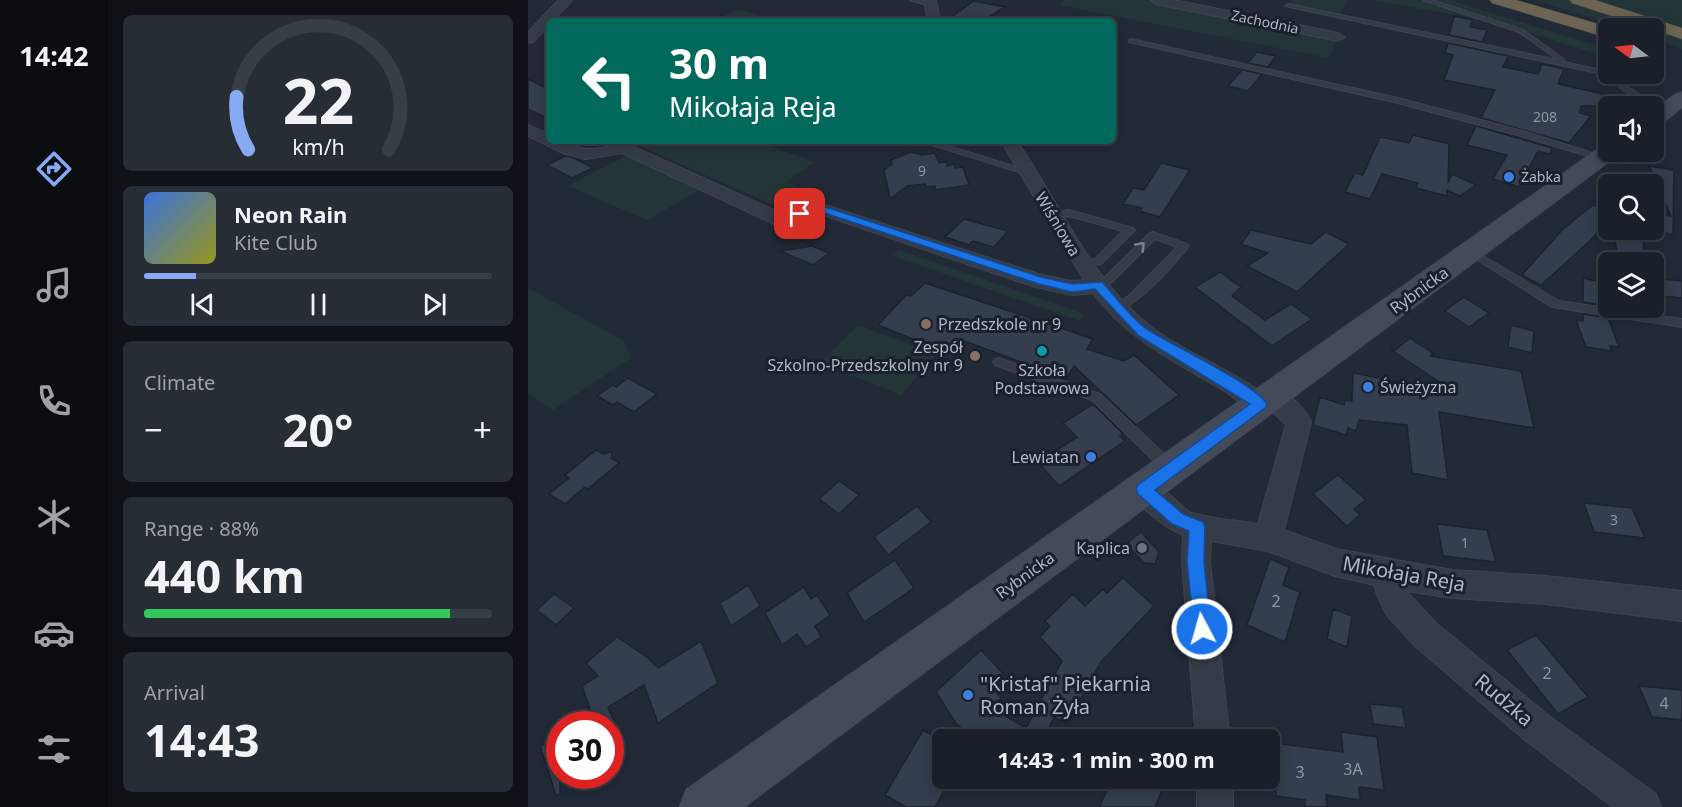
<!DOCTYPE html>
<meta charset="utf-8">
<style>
body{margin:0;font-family:"Noto Sans",sans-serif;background:#272d35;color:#f1f3f6;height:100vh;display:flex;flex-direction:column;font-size:22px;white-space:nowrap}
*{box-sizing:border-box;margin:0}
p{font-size:20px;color:#9fa3a8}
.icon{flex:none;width:33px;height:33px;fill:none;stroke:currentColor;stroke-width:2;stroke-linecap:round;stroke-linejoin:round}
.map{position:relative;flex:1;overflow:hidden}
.details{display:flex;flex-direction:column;gap:15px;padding:15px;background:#0e1217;width:420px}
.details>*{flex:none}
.guide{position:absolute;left:18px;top:18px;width:570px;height:126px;border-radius:9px;box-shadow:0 3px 15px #0003,0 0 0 2px #383e46;background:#00695c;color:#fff;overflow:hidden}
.needle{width:39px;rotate:285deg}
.tools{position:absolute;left:1070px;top:18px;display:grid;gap:12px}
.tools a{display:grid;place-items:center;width:66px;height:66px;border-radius:9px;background:#1a2029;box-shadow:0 3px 15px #0003,0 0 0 2px #383e46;font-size:30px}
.speed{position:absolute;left:18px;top:711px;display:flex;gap:12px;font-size:30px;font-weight:700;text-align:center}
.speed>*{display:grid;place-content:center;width:78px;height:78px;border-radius:50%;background:#1a2029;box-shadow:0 3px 15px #0003,0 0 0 2px #383e46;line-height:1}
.speed .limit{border:9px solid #d22;background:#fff;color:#111}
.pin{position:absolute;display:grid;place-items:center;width:51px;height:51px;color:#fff;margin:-26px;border-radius:12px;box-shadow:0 3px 9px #0006}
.me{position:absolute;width:66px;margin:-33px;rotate:354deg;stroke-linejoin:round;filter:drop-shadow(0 0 4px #0008)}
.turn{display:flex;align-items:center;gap:21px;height:126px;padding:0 24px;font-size:27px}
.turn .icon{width:78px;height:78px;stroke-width:2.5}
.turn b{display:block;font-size:42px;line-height:51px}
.big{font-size:45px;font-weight:700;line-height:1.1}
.details .tile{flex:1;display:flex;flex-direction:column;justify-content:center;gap:9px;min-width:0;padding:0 21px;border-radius:9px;background:#272d35}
.details .dial{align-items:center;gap:0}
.dial svg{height:156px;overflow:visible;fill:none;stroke:#383e46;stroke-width:7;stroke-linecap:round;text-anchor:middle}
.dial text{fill:#f1f3f6;stroke:none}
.song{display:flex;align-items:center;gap:18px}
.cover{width:72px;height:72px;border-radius:9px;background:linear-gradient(135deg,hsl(220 70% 55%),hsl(60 70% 35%))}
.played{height:6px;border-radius:3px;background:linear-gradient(90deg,#87aaf2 15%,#383e46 15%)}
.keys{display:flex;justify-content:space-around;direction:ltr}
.heat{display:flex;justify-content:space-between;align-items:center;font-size:33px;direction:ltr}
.charge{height:9px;border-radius:4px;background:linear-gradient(90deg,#34c759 88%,#383e46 0)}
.trip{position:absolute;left:404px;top:729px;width:348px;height:60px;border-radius:9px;background:#1a2029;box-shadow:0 3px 15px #0003,0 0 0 2px #383e46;font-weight:700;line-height:60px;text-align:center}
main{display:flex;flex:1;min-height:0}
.tab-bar{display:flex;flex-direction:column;width:108px;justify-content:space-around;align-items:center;background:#0a0d10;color:#9fa3a8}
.tab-bar .icon{width:42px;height:42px}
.tab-bar .active{color:#87aaf2}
.tab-bar b{font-size:27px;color:#f1f3f6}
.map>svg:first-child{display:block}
.green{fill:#243538}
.building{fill:#343e4e;stroke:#1d232e;stroke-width:1.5}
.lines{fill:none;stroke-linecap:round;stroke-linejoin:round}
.lane-casing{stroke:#3e4551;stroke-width:2}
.street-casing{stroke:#3e4551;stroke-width:2}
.secondary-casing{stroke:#3e4551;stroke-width:1}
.highway-casing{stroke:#404652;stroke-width:1}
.lane{fill:#353c48;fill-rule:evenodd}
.street{fill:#353c48;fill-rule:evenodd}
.secondary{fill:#434b5a;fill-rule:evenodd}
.highway{fill:#6d6453;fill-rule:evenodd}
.oneway{stroke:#797f8c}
.route{fill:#1a73e8;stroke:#114b97;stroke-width:1.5}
.shop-dot{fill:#3f7fe0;stroke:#1b212c;stroke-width:2}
.education-dot{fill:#8d6e63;stroke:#1b212c;stroke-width:2}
.culture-dot{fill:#0f9aa8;stroke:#1b212c;stroke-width:2}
.worship-dot{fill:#6b7280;stroke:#1b212c;stroke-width:2}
.labels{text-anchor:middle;stroke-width:6;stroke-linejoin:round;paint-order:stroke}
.far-street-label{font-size:14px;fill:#b0b6c4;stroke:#1b212c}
.number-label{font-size:14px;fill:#8f96a4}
.far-poi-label{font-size:14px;fill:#b0b6c4;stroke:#1b212c;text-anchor:start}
.street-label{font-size:16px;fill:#b0b6c4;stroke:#1b212c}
.poi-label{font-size:16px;fill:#b0b6c4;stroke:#1b212c;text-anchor:end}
.near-number-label{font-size:16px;fill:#8f96a4}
.near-street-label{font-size:20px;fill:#b0b6c4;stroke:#1b212c}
.near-poi-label{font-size:20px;fill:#b0b6c4;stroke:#1b212c;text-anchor:start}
</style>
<main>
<nav class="tab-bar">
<b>14:42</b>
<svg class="icon active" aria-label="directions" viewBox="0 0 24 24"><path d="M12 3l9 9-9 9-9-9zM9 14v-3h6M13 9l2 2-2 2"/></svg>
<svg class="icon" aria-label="music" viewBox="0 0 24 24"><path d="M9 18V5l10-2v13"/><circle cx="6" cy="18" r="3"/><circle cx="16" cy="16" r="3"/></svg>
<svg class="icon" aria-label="phone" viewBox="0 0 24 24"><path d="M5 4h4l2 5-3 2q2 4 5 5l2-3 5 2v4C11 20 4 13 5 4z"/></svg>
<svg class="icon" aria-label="climate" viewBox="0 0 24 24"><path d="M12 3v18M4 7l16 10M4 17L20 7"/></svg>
<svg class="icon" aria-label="car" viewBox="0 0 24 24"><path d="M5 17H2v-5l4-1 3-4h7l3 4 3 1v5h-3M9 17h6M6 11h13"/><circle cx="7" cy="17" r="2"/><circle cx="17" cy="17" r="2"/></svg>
<svg class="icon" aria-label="filters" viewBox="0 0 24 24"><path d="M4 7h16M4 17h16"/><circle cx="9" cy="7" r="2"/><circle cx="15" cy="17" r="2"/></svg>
</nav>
<section class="details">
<div class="tile dial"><svg viewBox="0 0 100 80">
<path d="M14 69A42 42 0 1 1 86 69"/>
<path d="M14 69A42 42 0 0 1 8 42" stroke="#87aaf2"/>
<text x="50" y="56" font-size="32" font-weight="700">22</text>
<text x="50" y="72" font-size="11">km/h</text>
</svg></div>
<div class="tile">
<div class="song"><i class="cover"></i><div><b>Neon Rain</b><p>Kite Club</p></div></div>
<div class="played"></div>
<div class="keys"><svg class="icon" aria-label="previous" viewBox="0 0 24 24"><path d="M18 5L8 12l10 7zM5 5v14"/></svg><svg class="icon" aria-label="pause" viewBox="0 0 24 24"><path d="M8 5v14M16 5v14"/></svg><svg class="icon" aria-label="next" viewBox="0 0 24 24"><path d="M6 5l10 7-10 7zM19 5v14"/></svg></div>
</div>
<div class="tile"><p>Climate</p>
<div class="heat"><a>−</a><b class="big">20°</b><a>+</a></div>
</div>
<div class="tile"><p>Range · 88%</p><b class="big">440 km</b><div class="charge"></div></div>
<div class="tile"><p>Arrival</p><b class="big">14:43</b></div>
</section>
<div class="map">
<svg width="1154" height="807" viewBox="0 0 1154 807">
<rect width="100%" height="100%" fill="#222a37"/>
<!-- green -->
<path class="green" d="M537,0H616L809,40L801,58L531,5Z
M765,0H820L811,15L761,5Z
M841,0H891L952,19Z
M903,0H921L1080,49V58Z
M1007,0H1038L1154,38V49L1125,39V28H1094Z
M1069,0H1154V28L1142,24Z
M212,9L246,21H183Z
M100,141H229L286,162L257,182L292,195L259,211Z
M99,155L177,187L119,220L40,186Z
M371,250L557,314L552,321L365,256Z
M0,288L96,341L103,358L25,410L0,393Z
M330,325L408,354L373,395L292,363Z"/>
<!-- building -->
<path class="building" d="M446,1L477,7L455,21H418Z
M926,16L945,20L942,27L959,30L954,42L921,35Z
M920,43L980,56L975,67L1010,74L1014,64L1036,69L1030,84L1098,99L1097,106H1053L1052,113L1063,116L1041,143L953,118L967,90L916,80L925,55L917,53Z
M729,52L748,56L740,67L720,63Z
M714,70L734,74L720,91L700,86Z
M0,79L21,89V119L0,109Z
M948,126L1024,148L1022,154L1010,151L991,187L965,179L979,155L939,145Z
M885,135L921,144L920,183L924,174L948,185L932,196L919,190V196L888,188L890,183L854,174L842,199L817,192L827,173L835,175L852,137L881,143Z
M383,152L394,155L407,153L411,163L419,162V166L427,164V168L435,167L441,185L407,190V186L399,187L397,184L379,186L362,199L356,170L364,164L363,160Z
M37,156L46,158L65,168L44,178L19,165Z
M633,163L662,170L632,217L612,211L614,208L595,204L605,188L616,190Z
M1121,166L1146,170L1145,235L1125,230V212L1143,216Z
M1065,205L1080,211V220L1063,240L1013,285L994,275L1035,229Z
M436,219L480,231L466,247L445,241L441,245L417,237Z
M723,230L783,244L798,232L821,244L769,292L719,266L740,253L713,244Z
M1086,230H1114L1117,262L1089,256Z
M284,246L301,253L285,265L252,251Z
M692,272L713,287L704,296L737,320L763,304L784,319L744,346L667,287Z
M1055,278L1073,282L1075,294L1079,295L1080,306L1055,302Z
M1125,278L1154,281V298L1125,295Z
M397,283L565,339L559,349L596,361L606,355L651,395L608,425L546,366L538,379L431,339L419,353L350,325L378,295L383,296Z
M936,297L961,313L941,327L917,311Z
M1055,314L1080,318L1091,347L1082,346L1084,351L1058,347L1048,320L1055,321Z
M983,325L1006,331L1004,353L980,347Z
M882,338L905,353L902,356L993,371L1006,428L911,412L920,480L884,473L879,425L831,420L828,431L820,428L818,435L785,425L792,397L816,405L817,400L824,401L825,373L928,393L862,349L867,350Z
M100,378L129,394L106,412L89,402L85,405L69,396L85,385L88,387Z
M565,404L595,434L592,436L597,441L531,486L510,462L549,437L535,423Z
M68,450L75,454L84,452L83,458L91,463L60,489L57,487L37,504L21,494L41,478L37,475Z
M810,475L838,500L826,509L832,515L819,526L785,494Z
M311,481L331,495L311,514L291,499Z
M1056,503L1104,508L1117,538L1066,532Z
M389,506L403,522L360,555L346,537Z
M909,524L959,530L968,562L915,556Z
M613,532L631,552L627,564L616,563L598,544Z
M742,559L761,567L755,585L772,592L757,642L719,625Z
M367,560L386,588L336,622L319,593Z
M595,578L626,606L573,662L539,724L526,717L516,738L519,740H454L429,725L408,692L453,650L479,678L466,690L473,698L464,708L498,728L534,661L512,637L522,626L517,621L545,594L557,606L575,589L579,593Z
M220,585L232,606L203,626L192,603Z
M276,587L283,599L289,595L302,615L287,626L293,637L278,647L269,634L254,645L237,613Z
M26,594L46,608L28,625L9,610Z
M805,609L824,616L819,647L799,639Z
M1008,635L1060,697L1030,714L979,650Z
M89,637L120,658L130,668L173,641L190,683L130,723L116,685L80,707L87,724H45L63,712L54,686L70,676L58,663Z
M1111,686L1154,690V720L1124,717Z
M842,704L874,707L878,728L845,724Z
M395,730L414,741V778H423L407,807H378L357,795Z
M813,732L849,737L856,790L831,787L832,800L798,795L799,807H777V800L748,796L746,743L815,752Z
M32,734V794L28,795L12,746Z
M585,778H639L627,807H571Z"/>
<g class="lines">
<!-- lane casing -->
<g class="lane-casing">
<path id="lane" d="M382,0H393L405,4L402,6Z
M895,0H904L995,30L1036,59V62L1078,71L1113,96L1143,110C1128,119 1086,83 1074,74L757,6L760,4L1030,60L991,32Z
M603,39L870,98L995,131L1077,157L1070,159L989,135L866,102L601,42V40Z
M391,141H404L504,172L497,174Z
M541,210L605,228L607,230L573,264L551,267V263L567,259L595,231L541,216L525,219L520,216L522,214Z
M625,232L659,244L661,246C648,262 605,313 585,310L584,307L601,296L649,247L627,239L585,281L570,288L565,285L577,277L622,233Z
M943,249L1031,301L1154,319V327L1024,307L940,254V250Z
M471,358L572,394L647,464L648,468L647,472L642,474L637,472L564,400L467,365L465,362L467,359Z"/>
</g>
<!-- street casing -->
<g class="street-casing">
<path id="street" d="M31,0H44L25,21H21V25L5,42L0,43V32Z
M396,0H408L412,21H400Z
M622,0H646L810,33L817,37L810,41L628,4Z
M0,125L21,134V141C39,141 48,150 64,149C76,149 90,142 102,145L257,215L288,202L514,275L544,281L556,280L473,141H489C532,204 562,279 623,327C657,353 699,367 734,393L736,389C754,384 775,406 783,422L756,530L808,549L924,570L1018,576L1154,591V621L1018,604L924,598L878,591L910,625L1021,716L1128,794L1133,807H1085L997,740L888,647L858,614L848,592L847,585L807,576L740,551L683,541L682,562L702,740H668L654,562L655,535C636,527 610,507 602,489L606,481C628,473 643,499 660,511C672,518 715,521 730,524L758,425L742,409L732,413C718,409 706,397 693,389C645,361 598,338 565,293L544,295L504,286L289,213L264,226H250L94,153L58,159L37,154L0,136Z
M669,778H705V807H669Z"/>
</g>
<!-- secondary casing -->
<g class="secondary-casing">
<path id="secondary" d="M1154,92V108L1133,125L1125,126V110L1147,94Z
M1080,145V152H1091L1088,157L217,807H151L158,789L1072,147Z"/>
</g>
<!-- highway casing -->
<g class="highway-casing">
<path id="highway" d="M962,0H988L1084,28H1080V38L964,3Z
M1042,0H1067L1154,28V39L1044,3Z"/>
</g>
<!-- lane -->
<use href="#lane" class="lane"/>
<!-- street -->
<use href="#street" class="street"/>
<!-- secondary -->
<use href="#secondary" class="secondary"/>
<!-- highway -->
<use href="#highway" class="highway"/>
</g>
<!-- one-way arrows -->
<defs><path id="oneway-chevron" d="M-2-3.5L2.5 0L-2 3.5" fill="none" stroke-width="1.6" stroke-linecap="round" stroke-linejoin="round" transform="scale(1.5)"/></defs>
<use class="oneway" href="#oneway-chevron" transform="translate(613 246) rotate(-46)"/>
<!-- route -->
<path class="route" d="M288,204L513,277L544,284L574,282C589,298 604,320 622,331C646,346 728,385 739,404L737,408L627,490L655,514L675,522L677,527L676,562L683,629L680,635L674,638L668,635L666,629L659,562L661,531L644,524L610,494L608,489L610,485L722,404L611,336L567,289L544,292L511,284L288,210L272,217L267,214Z"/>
<!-- markers -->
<g class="shop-dot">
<circle cx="981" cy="177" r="6"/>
<circle cx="840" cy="387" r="6"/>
<circle cx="563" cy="457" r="6"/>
<circle cx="440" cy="695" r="6"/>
</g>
<g class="education-dot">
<circle cx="398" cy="324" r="6"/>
<circle cx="447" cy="356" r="6"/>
</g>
<circle class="culture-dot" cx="514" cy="351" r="6"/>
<circle class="worship-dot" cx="614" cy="548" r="6"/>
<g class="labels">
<!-- far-street labels -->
<g class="far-street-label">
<text transform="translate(737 22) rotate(12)" y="5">Zachodnia</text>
</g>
<!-- number labels -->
<g class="number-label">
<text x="1017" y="122">208</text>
<text x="394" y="176">9</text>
<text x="1086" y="525">3</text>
<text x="937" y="548">1</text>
</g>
<!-- far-poi labels -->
<g class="far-poi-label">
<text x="993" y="182">Żabka</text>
</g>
<!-- street labels -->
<g class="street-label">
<text transform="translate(530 224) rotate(59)" y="6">Wiśniowa</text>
<text transform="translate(891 290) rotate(-36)" y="6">Rybnicka</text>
<text transform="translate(497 575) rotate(-36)" y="6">Rybnicka</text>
</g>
<!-- poi labels -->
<g class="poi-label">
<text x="410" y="330" text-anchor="start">Przedszkole nr 9</text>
<text x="435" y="353">Zespół<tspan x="435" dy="18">Szkolno-Przedszkolny nr 9</tspan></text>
<text x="514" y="376" text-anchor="middle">Szkoła<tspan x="514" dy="18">Podstawowa</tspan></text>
<text x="852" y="393" text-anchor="start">Świeżyzna</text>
<text x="551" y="463">Lewiatan</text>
<text x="602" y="554">Kaplica</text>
</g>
<!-- near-number labels -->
<g class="near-number-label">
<text x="748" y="607">2</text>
<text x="1019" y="679">2</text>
<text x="1136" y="709">4</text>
<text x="825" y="775">3A</text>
<text x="772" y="778">3</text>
</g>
<!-- near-street labels -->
<g class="near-street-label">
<text transform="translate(876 574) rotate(10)" y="7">Mikołaja Reja</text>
<text transform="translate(976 700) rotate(40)" y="7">Rudzka</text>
</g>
<!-- near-poi labels -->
<g class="near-poi-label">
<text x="452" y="691">"Kristaf" Piekarnia<tspan x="452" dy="23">Roman Żyła</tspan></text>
</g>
</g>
</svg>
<div class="tools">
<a><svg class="needle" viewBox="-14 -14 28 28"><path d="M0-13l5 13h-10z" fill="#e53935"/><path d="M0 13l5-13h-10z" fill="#9fa3a8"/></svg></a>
<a><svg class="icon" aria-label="sound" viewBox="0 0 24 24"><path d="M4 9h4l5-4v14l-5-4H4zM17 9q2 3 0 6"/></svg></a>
<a><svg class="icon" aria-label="search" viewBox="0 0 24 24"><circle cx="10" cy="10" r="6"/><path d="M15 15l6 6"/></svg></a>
<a><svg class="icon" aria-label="layers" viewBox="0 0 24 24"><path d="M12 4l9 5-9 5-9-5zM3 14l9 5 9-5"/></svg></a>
</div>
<div class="speed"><div class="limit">30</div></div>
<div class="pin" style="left:272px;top:214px;background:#d93025"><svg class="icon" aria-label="arrive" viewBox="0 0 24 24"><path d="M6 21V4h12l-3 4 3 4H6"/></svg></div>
<svg class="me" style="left:674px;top:629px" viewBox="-20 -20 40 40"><circle r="17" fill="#1a73e8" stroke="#fff" stroke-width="3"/><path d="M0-11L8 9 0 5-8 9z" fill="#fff"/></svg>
<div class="trip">14:43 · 1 min · 300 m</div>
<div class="guide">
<div class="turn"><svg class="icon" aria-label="left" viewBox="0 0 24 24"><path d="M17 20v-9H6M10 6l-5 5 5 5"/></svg><div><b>30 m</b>Mikołaja Reja</div></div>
</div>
</div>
</main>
